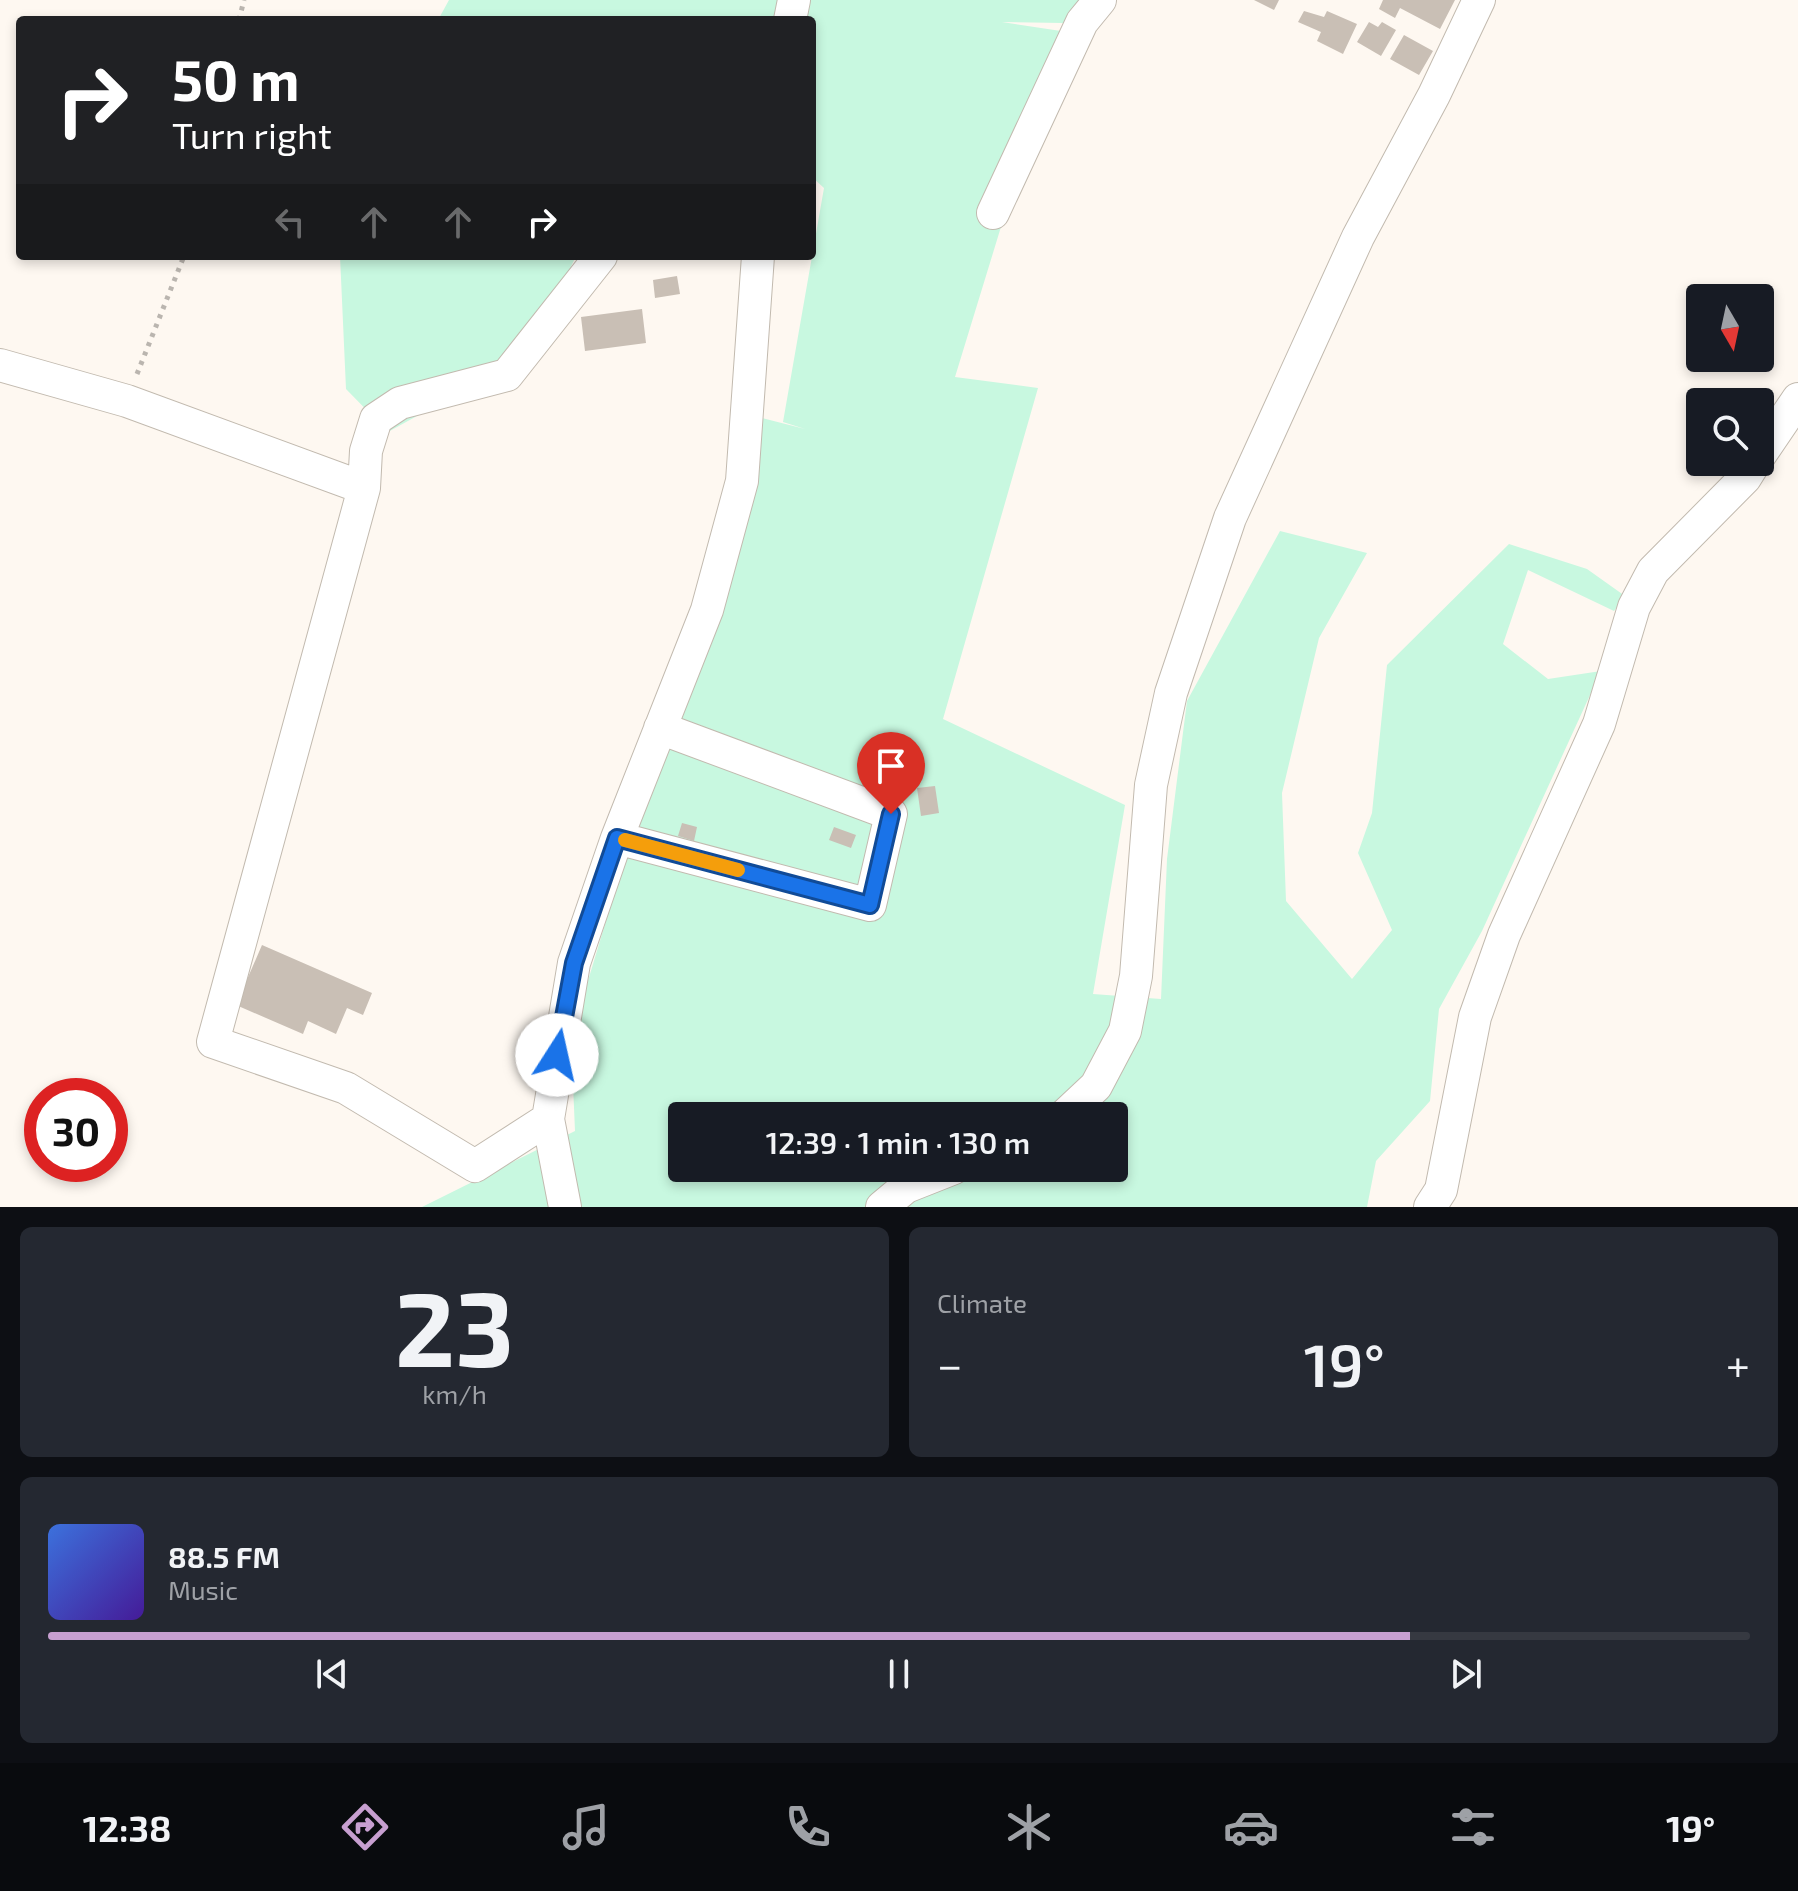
<!DOCTYPE html>
<meta charset="utf-8">
<style>
body{margin:0;font-family:"Exo 2",sans-serif;background:#242831;color:#f1f3f6;height:100vh;display:flex;flex-direction:column;font-size:30px;white-space:nowrap}
*{box-sizing:border-box;margin:0}
p{font-size:26px;color:#9ea1a6}
.icon{flex:none;width:44px;height:44px;fill:none;stroke:currentColor;stroke-width:2;stroke-linecap:round;stroke-linejoin:round}
.map{position:relative;height:1207px;overflow:hidden}
.panel{display:flex;flex-direction:column;gap:20px;padding:20px;background:#0d0f14;flex:1}
.panel>*{flex:none}
.banner{position:absolute;left:16px;top:16px;width:800px;height:244px;border-radius:8px;box-shadow:0 4px 12px #0003;background:#202124;color:#fff;overflow:hidden}
.needle{width:52px;rotate:171deg}
.tools{position:absolute;left:1686px;top:284px;display:grid;gap:16px}
.tools a{display:grid;place-items:center;width:88px;height:88px;border-radius:8px;background:#171b24;box-shadow:0 4px 12px #0003;font-size:40px}
.speed{position:absolute;left:24px;top:1078px;display:flex;gap:16px;font-size:40px;font-weight:700;text-align:center}
.speed>*{display:grid;place-content:center;width:104px;height:104px;border-radius:50%;background:#171b24;box-shadow:0 4px 12px #0003;line-height:1}
.speed .limit{border:12px solid #d22;background:#fff;color:#111}
.pin{position:absolute;display:grid;place-items:center;width:68px;height:68px;color:#fff;margin:-82px -34px;border-radius:50% 50% 50% 0;rotate:-45deg;box-shadow:0 0 8px #0007}
.pin .icon{rotate:45deg}
.me{position:absolute;width:88px;margin:-44px;rotate:10deg;stroke-linejoin:round;filter:drop-shadow(0 0 6px #0008)}
.turn{display:flex;align-items:center;gap:28px;height:168px;padding:0 24px;font-size:36px}
.turn .icon{width:104px;height:104px;stroke-width:2.5}
.turn b{display:block;font-size:56px;line-height:68px}
.lanes{display:flex;align-items:center;height:76px;padding:0 24px;background:#0003;justify-content:center;gap:40px;direction:ltr}
.lanes .off{opacity:.35}
.big{font-size:60px;font-weight:600;line-height:1.1}
.panel .widget{flex:1;display:flex;flex-direction:column;justify-content:center;gap:12px;min-width:0;padding:0 28px;border-radius:12px;background:#242831}
.panel .dial{align-items:center;gap:0}
.dial b{font-size:104px;line-height:1}
.song{display:flex;align-items:center;gap:24px}
.cover{width:96px;height:96px;border-radius:12px;background:linear-gradient(135deg,hsl(220 70% 55%),hsl(260 70% 35%))}
.played{height:8px;border-radius:4px;background:linear-gradient(90deg,#c79fd0 80%,#363941 80%)}
.keys{display:flex;justify-content:space-around;direction:ltr}
.heat{display:flex;justify-content:space-between;align-items:center;font-size:44px;direction:ltr}
.panel .tiles{flex:1;display:grid;gap:20px;grid-template-columns:1fr 1fr}
.widget:last-child{grid-column:span 2}
.trip{position:absolute;left:668px;top:1102px;width:460px;height:80px;border-radius:8px;background:#171b24;box-shadow:0 4px 12px #0003;font-weight:600;line-height:80px;text-align:center}
.dock{display:flex;height:128px;justify-content:space-around;align-items:center;background:#090b0e;color:#9ea1a6}
.dock .icon{width:56px;height:56px}
.dock .current{color:#c79fd0}
.dock b{font-size:36px;color:#f1f3f6}
.map>svg:first-child{display:block}
.green{fill:#c8f8e0;fill-rule:evenodd}
.building{fill:#c9bfb5}
.lines{fill:none;stroke-linecap:round;stroke-linejoin:round}
.minor-casing{stroke:#c2baaf;stroke-width:34}
.path{stroke:#bab5af;stroke-width:5;stroke-dasharray:4 6;stroke-linecap:butt}
.minor{stroke:#fff;stroke-width:32}
.route-casing{stroke:#114b97;stroke-width:20}
.route{stroke:#1a73e8;stroke-width:14}
.slow{stroke:#f59e0b;stroke-width:14}
</style>
<div class="map">
<svg width="1798" height="1207" viewBox="0 0 1798 1207">
<rect width="100%" height="100%" fill="#fef8f1"/>
<!-- green -->
<path class="green" d="M449,0H1086L1063,23L1002,22L1061,31L955,377L1038,388L943,719L1125,805L1093,994L1161,999L1167,859L1187,701L1280,531L1367,553L1319,638L1282,793L1286,901L1352,979L1392,930L1358,853L1372,813L1387,665L1509,544L1587,569L1625,596L1614,611L1528,570L1503,644L1548,679L1601,671L1482,931L1439,1009L1430,1101L1376,1161L1367,1207H422L575,1131L571,1037L758,417L805,429L783,422L824,188L812,177V20H438ZM682,1116H1114V1168H682Z
M340,256H576L529,354L388,432L346,389Z"/>
<!-- building -->
<path class="building" d="M1254,0H1279L1274,10Z
M1383,0H1455L1440,29L1400,8L1395,18L1379,9Z
M1304,11L1324,17L1327,11L1357,24L1343,54L1317,41L1321,32L1298,22Z
M1369,22L1378,27L1382,22L1396,30L1381,56L1357,42Z
M1404,35L1433,51L1419,75L1390,59Z
M677,276L680,294L655,298L653,280Z
M642,309L646,343L585,351L581,317Z
M894,766L912,771L904,797L887,792Z
M935,786L939,813L921,816L917,788Z
M682,823L697,827L694,841L678,836Z
M834,827L856,835L851,848L829,840Z
M262,945L372,993L363,1015L347,1008L336,1034L308,1021L303,1034L236,1005Z"/>
<g class="lines">
<!-- minor casing -->
<g class="minor-casing">
<path id="minor" d="M790,20L794,0
M993,213L1082,22L1100,0
M0,365L127,401L364,488L213,1042L346,1088L475,1166L548,1119
M1760,455L1798,399
M364,488L366,451L376,419L400,403L507,375L601,256
M617,838L870,905L891,814L660,728
M1064,1116L1096,1086L1125,1031L1136,976L1151,785L1171,693L1230,518L1358,237L1434,95L1479,0
M565,1207L548,1119L574,963L617,838L707,610L742,481L758,256
M882,1207L906,1187L954,1168
M1430,1207L1441,1190L1475,1017L1504,935L1599,724L1634,607L1653,571L1745,478L1755,462"/>
</g>
<!-- path -->
<path class="path" d="M239,20L244,0
M137,374L184,256"/>
<!-- minor -->
<use href="#minor" class="minor"/>
</g>
<g class="lines">
<!-- route casing -->
<g class="route-casing">
<path id="route" d="M557,1055L574,963L617,838L870,905L891,814"/>
</g>
<!-- route -->
<use href="#route" class="route"/>
<!-- slow -->
<path class="slow" d="M625,840L738,870"/>
</g>
</svg>
<div class="tools">
<a><svg class="needle" viewBox="-14 -14 28 28"><path d="M0-13l5 13h-10z" fill="#e53935"/><path d="M0 13l5-13h-10z" fill="#9ea1a6"/></svg></a>
<a><svg class="icon" aria-label="search" viewBox="0 0 24 24"><circle cx="10" cy="10" r="6"/><path d="M15 15l6 6"/></svg></a>
</div>
<div class="speed"><div class="limit">30</div></div>
<div class="pin" style="left:891px;top:814px;background:#d93025"><svg class="icon" aria-label="arrive" viewBox="0 0 24 24"><path d="M6 21V4h12l-3 4 3 4H6"/></svg></div>
<svg class="me" style="left:557px;top:1055px" viewBox="-20 -20 40 40"><circle r="19" fill="#fff"/><path d="M0-13L10 11 0 6-10 11z" fill="#1a73e8"/></svg>
<div class="trip">12:39 · 1 min · 130 m</div>
<div class="banner">
<div class="turn"><svg class="icon" aria-label="right" viewBox="0 0 24 24"><path d="M7 20v-9h11M14 6l5 5-5 5"/></svg><div><b>50 m</b>Turn right</div></div>
<div class="lanes"><svg class="icon off" aria-label="left" viewBox="0 0 24 24"><path d="M17 20v-9H6M10 6l-5 5 5 5"/></svg><svg class="icon off" aria-label="ahead" viewBox="0 0 24 24"><path d="M12 20V5M6 11l6-6 6 6"/></svg><svg class="icon off" aria-label="ahead" viewBox="0 0 24 24"><path d="M12 20V5M6 11l6-6 6 6"/></svg><svg class="icon" aria-label="right" viewBox="0 0 24 24"><path d="M7 20v-9h11M14 6l5 5-5 5"/></svg></div>
</div>
</div>
<section class="panel">
<div class="tiles">
<div class="widget dial"><b>23</b><p>km/h</p></div>
<div class="widget"><p>Climate</p>
<div class="heat"><a>−</a><b class="big">19°</b><a>+</a></div>
</div>
<div class="widget">
<div class="song"><i class="cover"></i><div><b>88.5 FM</b><p>Music</p></div></div>
<div class="played"></div>
<div class="keys"><svg class="icon" aria-label="previous" viewBox="0 0 24 24"><path d="M18 5L8 12l10 7zM5 5v14"/></svg><svg class="icon" aria-label="pause" viewBox="0 0 24 24"><path d="M8 5v14M16 5v14"/></svg><svg class="icon" aria-label="next" viewBox="0 0 24 24"><path d="M6 5l10 7-10 7zM19 5v14"/></svg></div>
</div>
</div>
</section>
<nav class="dock">
<b>12:38</b>
<svg class="icon current" aria-label="directions" viewBox="0 0 24 24"><path d="M12 3l9 9-9 9-9-9zM9 14v-3h6M13 9l2 2-2 2"/></svg>
<svg class="icon" aria-label="music" viewBox="0 0 24 24"><path d="M9 18V5l10-2v13"/><circle cx="6" cy="18" r="3"/><circle cx="16" cy="16" r="3"/></svg>
<svg class="icon" aria-label="phone" viewBox="0 0 24 24"><path d="M5 4h4l2 5-3 2q2 4 5 5l2-3 5 2v4C11 20 4 13 5 4z"/></svg>
<svg class="icon" aria-label="climate" viewBox="0 0 24 24"><path d="M12 3v18M4 7l16 10M4 17L20 7"/></svg>
<svg class="icon" aria-label="car" viewBox="0 0 24 24"><path d="M5 17H2v-5l4-1 3-4h7l3 4 3 1v5h-3M9 17h6M6 11h13"/><circle cx="7" cy="17" r="2"/><circle cx="17" cy="17" r="2"/></svg>
<svg class="icon" aria-label="filters" viewBox="0 0 24 24"><path d="M4 7h16M4 17h16"/><circle cx="9" cy="7" r="2"/><circle cx="15" cy="17" r="2"/></svg>
<b>19°</b>
</nav>
